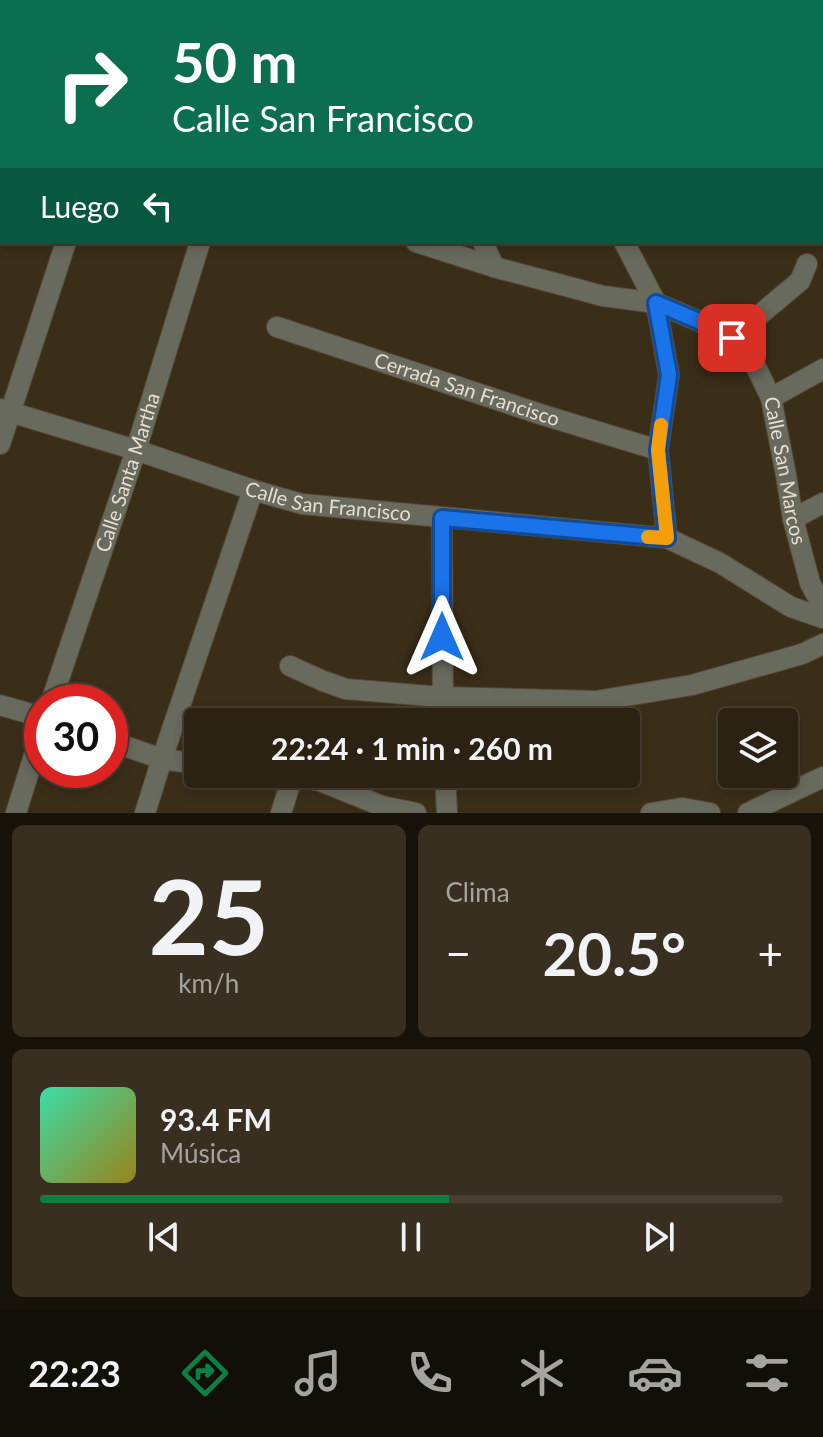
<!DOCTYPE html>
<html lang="es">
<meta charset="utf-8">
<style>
body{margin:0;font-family:Lato,sans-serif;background:#382f21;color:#f1f3f6;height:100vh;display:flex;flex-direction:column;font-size:30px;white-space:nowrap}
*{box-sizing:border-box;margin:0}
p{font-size:26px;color:#a6a4a0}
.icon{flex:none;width:44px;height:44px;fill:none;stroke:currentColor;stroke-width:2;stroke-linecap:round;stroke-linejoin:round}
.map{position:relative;height:813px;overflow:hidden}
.details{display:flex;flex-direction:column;gap:12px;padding:12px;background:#18130a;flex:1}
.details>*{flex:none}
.hud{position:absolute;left:0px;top:0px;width:824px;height:244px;box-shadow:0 4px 12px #0003,0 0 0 2px #483f33;background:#0b6e4f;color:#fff;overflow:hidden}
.buttons{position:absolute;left:718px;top:708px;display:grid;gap:16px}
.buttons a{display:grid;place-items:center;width:80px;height:80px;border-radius:8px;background:#2c2213;box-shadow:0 4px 12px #0003,0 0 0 2px #483f33;font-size:40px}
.speed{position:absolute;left:24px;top:684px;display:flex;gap:16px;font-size:40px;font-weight:700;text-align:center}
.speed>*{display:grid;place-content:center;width:104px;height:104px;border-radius:50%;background:#2c2213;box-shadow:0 4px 12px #0003,0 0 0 2px #483f33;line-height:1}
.speed .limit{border:12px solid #d22;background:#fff;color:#111}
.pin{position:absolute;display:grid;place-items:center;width:68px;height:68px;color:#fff;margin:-34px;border-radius:16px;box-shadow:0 4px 12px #0006}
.me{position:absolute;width:88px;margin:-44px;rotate:0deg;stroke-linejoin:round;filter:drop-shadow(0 0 6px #0008)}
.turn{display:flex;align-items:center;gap:28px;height:168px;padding:0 40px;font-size:36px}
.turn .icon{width:104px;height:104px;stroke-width:2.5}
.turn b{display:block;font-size:56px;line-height:68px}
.then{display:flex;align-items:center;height:76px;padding:0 40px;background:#0003;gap:16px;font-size:30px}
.big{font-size:60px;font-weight:700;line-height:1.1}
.details .tile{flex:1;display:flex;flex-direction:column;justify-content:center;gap:12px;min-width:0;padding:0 28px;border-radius:12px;background:#382f21}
.details .dial{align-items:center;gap:0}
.dial b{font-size:104px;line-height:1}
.song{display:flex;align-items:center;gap:24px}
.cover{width:96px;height:96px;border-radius:12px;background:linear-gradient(135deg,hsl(160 70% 55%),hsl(50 70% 35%))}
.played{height:8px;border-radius:4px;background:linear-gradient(90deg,#0b8043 55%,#483f33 55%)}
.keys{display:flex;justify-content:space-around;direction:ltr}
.heat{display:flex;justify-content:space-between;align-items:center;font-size:44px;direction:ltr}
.details .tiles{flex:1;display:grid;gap:12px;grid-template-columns:1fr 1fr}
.tile:last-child{grid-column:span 2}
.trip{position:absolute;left:184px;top:708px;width:456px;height:80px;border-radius:8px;background:#2c2213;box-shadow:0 4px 12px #0003,0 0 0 2px #483f33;font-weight:700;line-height:80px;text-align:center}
.tabs{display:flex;height:128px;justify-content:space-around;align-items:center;background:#120e08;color:#a6a4a0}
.tabs .icon{width:56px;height:56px}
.tabs .current{color:#0b8043}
.tabs b{font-size:36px;color:#f1f3f6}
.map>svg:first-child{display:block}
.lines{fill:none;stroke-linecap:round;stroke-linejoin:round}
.service-casing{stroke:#564a36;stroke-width:12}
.minor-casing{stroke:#564a36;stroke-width:22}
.tertiary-casing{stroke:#564a36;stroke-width:22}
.service{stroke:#696a5e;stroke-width:10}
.minor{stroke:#696a5e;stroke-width:20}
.tertiary{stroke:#696a5e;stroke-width:20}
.route-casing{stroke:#114b97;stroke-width:20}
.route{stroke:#1a73e8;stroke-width:14}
.slow{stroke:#f59e0b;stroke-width:14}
.labels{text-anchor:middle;stroke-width:8;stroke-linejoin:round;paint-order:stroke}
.street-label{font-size:20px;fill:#e6ddd1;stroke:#31240f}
</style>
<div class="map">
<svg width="823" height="813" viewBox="0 0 823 813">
<rect width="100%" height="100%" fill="#3b2e19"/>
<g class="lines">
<!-- service casing -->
<g class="service-casing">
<path id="service" d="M517,0L522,2
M822,48H823"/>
</g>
<!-- minor casing -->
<g class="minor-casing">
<g id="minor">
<path d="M822,147L823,146"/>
<path d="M483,242L494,267"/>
<path d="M624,242L656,303L669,375L658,450L667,538"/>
<path id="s1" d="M277,327L543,415L658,450"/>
<path d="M732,338L800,281L807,264"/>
<path d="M771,398L823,369"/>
<path id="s2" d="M0,409L136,450L253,490L302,504L667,538L720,563L791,607L823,618"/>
<path d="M0,444L66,242"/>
<path d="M442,518L443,722"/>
<path d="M793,519L823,503"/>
<path d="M290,666L323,681L346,689L442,697L596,701L692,685L802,654L823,644"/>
<path id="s3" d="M51,702L136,450L200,242"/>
<path d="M0,705L42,717"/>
<path d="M110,741L162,759L198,764"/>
<path d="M286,774L320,781L382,806L416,813"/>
<path d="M445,774L447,813"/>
<path d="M16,813L42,730"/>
<path d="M145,813L162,759L253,490"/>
<path d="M281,813L293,775"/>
<path d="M651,813L682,808L710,813"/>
</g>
</g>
<!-- tertiary casing -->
<g class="tertiary-casing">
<g id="tertiary">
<path d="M0,14L2,5"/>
<path d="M0,111L2,112"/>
<path id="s4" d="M416,242L494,267L603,296L656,303L694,319L732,338L754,363L771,398L786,475L793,519L810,583L823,607"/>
<path d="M748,813L823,777"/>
</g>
</g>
<!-- service -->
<use href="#service" class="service"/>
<!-- minor -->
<use href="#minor" class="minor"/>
<!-- tertiary -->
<use href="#tertiary" class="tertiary"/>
</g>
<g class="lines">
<!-- route casing -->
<g class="route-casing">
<path id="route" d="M442,637V518L667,538L658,450L669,375L656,303L694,319L732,338"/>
</g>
<!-- route -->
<use href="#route" class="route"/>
<!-- slow -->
<path class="slow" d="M648,537L667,538L658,450L661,425"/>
</g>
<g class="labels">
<!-- street labels -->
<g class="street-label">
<text dy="7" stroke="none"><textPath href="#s1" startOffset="200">Cerrada San Francisco</textPath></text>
<text dy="7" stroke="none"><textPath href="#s4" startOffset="478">Calle San Marcos</textPath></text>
<text dy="7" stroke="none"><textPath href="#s3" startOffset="242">Calle Santa Martha</textPath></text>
<text dy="7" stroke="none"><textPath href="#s2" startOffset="342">Calle San Francisco</textPath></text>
</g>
</g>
</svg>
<div class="buttons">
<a><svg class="icon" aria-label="layers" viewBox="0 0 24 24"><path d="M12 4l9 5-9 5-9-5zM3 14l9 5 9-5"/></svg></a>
</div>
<div class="speed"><div class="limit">30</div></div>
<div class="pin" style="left:732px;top:338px;background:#d93025"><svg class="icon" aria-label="arrive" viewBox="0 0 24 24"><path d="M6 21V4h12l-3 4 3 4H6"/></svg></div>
<svg class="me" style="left:442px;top:637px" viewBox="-20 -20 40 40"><path d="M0-17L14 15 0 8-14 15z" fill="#1a73e8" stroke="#fff" stroke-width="4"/></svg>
<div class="trip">22:24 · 1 min · 260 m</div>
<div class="hud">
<div class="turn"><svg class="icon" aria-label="right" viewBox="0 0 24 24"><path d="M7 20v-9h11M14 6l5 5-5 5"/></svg><div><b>50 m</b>Calle San Francisco</div></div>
<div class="then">Luego<svg class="icon" aria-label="left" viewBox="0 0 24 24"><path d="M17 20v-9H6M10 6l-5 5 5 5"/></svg></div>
</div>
</div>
<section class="details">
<div class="tiles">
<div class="tile dial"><b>25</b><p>km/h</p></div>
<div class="tile"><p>Clima</p>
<div class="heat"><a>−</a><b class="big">20.5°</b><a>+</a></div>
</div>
<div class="tile">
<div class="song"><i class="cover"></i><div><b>93.4 FM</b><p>Música</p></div></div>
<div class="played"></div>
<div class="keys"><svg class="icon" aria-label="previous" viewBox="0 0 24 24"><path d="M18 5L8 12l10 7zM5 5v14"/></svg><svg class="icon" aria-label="pause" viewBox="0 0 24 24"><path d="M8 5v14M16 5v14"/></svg><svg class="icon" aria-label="next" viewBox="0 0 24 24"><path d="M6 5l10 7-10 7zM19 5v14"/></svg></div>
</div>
</div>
</section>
<nav class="tabs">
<b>22:23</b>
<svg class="icon current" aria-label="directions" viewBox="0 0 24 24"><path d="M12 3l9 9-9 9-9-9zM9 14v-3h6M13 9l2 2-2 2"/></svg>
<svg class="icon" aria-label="music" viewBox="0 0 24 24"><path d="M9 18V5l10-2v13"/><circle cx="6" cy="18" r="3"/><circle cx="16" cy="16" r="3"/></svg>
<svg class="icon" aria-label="phone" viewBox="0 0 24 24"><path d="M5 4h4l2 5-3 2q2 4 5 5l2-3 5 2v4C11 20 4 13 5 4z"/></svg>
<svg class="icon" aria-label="climate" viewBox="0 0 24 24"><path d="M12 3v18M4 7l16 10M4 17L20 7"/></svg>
<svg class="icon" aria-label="car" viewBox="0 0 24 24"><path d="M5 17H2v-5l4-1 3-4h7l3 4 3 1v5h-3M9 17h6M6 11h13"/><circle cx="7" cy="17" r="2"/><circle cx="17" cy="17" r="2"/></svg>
<svg class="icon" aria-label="filters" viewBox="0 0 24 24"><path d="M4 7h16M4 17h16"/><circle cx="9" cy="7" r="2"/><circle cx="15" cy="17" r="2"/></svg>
</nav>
